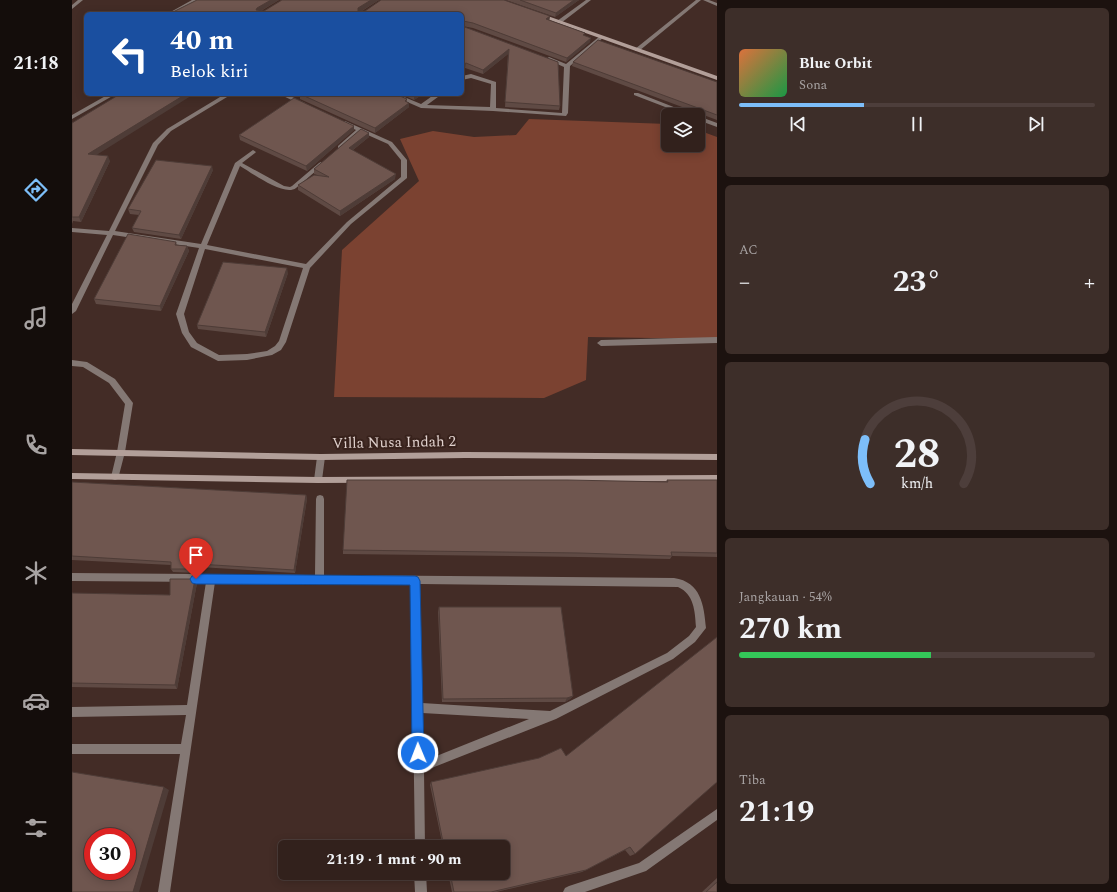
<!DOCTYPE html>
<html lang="id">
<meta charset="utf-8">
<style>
body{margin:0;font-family:Spectral,serif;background:#3d2e29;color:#f1f3f6;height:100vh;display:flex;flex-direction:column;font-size:15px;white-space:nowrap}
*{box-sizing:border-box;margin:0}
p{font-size:13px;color:#a8a3a3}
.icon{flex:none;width:22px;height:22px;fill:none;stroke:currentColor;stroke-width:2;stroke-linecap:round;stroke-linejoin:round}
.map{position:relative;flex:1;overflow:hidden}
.drawer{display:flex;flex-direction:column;gap:8px;padding:8px;background:#1c120f;width:400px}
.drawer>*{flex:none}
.hud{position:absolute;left:12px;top:12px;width:380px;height:84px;border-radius:6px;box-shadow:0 2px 10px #0003,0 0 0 1px #4d3e3b;background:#1a4fa0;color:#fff;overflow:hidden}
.tools{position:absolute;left:589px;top:108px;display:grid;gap:8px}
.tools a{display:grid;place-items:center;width:44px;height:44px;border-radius:6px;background:#32211c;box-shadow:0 2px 10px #0003,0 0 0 1px #4d3e3b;font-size:20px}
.speed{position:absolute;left:12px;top:828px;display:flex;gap:8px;font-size:20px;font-weight:700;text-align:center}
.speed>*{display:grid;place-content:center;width:52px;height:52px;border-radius:50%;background:#32211c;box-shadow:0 2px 10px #0003,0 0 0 1px #4d3e3b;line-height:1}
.speed .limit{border:6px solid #d22;background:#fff;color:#111}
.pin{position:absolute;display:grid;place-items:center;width:34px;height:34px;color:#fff;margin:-41px -17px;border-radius:50% 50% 50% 0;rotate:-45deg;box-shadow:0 0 4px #0007}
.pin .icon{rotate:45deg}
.me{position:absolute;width:44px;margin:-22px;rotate:359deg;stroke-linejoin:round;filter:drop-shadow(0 0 3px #0008)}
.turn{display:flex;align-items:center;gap:14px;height:84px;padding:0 20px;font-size:18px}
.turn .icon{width:52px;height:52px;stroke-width:2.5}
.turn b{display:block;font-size:28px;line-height:34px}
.big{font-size:30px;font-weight:700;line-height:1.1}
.drawer .tile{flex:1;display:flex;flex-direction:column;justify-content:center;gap:6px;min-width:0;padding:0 14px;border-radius:6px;background:#3d2e29}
.drawer .dial{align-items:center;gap:0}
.dial svg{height:104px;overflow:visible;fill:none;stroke:#4d3e3b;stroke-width:7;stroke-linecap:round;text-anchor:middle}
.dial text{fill:#f1f3f6;stroke:none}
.song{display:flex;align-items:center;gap:12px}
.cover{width:48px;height:48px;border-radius:6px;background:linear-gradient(135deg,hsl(20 70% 55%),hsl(140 70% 35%))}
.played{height:4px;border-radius:2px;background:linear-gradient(90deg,#7dbef9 35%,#4d3e3b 35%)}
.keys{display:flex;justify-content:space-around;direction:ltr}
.heat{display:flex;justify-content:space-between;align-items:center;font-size:22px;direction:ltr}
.charge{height:6px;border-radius:3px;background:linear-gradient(90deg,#34c759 54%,#4d3e3b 0)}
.trip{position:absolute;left:206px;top:840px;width:232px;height:40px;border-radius:6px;background:#32211c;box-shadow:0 2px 10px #0003,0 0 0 1px #4d3e3b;font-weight:700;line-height:40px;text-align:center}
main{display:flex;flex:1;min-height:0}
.tabs{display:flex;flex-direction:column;width:72px;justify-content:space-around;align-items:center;background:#140d0b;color:#a8a3a3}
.tabs .icon{width:28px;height:28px}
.tabs .on{color:#7dbef9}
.tabs b{font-size:18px;color:#f1f3f6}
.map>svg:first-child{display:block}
.green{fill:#7b4231}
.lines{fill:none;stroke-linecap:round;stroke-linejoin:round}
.street{fill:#847874;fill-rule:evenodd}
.secondary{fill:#b29f99;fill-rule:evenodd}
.wall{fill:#5f4a44}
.shaded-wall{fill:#4e3c37}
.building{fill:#6f564f;stroke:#4e3c37;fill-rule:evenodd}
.route{fill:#1a73e8;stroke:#114b97}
.labels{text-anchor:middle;stroke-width:4;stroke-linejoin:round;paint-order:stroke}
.street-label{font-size:15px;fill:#e0d1cd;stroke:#38221c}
</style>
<main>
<nav class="tabs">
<b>21:18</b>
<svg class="icon on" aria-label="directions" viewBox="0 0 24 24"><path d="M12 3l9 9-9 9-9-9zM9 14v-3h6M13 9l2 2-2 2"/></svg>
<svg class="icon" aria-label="music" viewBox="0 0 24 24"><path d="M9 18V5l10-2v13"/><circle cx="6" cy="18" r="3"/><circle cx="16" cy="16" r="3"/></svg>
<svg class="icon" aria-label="phone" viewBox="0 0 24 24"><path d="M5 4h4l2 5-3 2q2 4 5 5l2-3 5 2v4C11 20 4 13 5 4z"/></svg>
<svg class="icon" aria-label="climate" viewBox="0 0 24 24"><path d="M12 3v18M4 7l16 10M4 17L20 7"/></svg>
<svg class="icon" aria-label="car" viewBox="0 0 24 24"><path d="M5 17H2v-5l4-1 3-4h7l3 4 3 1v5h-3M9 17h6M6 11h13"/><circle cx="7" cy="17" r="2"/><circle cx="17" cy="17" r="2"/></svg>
<svg class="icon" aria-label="filters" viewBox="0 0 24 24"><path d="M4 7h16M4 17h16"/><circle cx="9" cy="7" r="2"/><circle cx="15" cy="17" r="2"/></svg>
</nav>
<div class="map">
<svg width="645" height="892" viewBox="0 0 645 892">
<rect width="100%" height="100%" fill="#432c26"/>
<!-- green -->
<path class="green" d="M457,119L596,124V145H626V130L645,137V339L516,337L514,380L472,398L262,397L270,250L347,181L328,139L361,131L402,137L444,135Z"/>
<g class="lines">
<!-- street -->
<path class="street" d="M6,0H11L0,9V5Z
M120,0H126L101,14H95Z
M514,0H519L489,23H485V21Z
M624,0H629L567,51H563V49Z
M631,0H637L645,3V6Z
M528,36L532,37L498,66L496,113L494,116L421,111L349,108L317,94H325L349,104L363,94H370L355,105L418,107L419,84L399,78L390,80V76L399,74L424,82V108L490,113L492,67L474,59L477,57L494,64Z
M562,93H566L622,115H614L562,95Z
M37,94H44L0,119V115Z
M153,94H160L99,131L86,145L43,231L129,244L163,163L181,150L184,152L183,153L170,163L212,186L218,187L220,186L247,163L249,162L252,164L224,188C212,197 180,173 168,166L135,245L234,264L275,222L329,177V160L316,144L289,132L270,148H266V146L284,130L271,124V122L273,121L320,142L335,160V178L279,224L238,268L214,342L209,350L200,355L175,360L146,361L119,347L110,333L104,314L127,248L41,235L4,311L0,314V304L35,235L0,232V228L37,231L81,143L95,129ZM133,249L231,268L207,341L203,346L195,351L175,354L147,355L125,343L117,332L112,314Z
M207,94H214L233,103L228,104Z
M626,116L645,123V127L626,120Z
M645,337V343L529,346L525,343L529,340Z
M0,360L15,362L43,379L61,403L53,452L46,479L43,480L40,479L39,477L45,452L53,404L37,383L11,367L0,366Z
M249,454L252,455L253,457L250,480L249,482L246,483L243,482L242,480L245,457L246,455Z
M248,495L251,496L252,499V575L602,578C629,582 632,605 634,628L623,642L601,659L484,719L352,771L353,847H343L339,584L250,583L247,585L244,583L143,582L98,892H86L108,754H0V744H109L114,715L0,717V707L115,705L134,582L0,581V573L243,575L244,499L245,496ZM348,584L606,587C622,594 623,611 624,627L617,636L595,653L478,711L350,703ZM350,713L457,719L352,761Z
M645,809V820L574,871L513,892H491L493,888L497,886L567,863Z
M342,873H354L355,892H343Z"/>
<!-- secondary -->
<path class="secondary" d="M466,14H470L645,76V80L466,16Z
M0,449L249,454L393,452L645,454V460L393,458L249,460L0,455Z
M0,473L246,477L645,475V481L246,483L0,479Z"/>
</g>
<!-- wall -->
<path class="wall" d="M207,0L189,11H192L210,0H307L290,11L478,16L477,21L513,33L512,35L518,42L494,62L401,28L390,26L97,14Z
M434,0H507L483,17Z
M390,26L486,62L488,106L487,110L433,107L436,54L411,74L393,68L390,70Z
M501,62L645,82V120L500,66Z
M228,94L335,99V102L337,107L303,133L228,99Z
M329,94H351L342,100Z
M0,123L24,155L38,161L9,222L1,221L0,224Z
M282,130L235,171L168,140L167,135Z
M297,133V137L281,150L323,179L268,216L226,190V185L245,175L242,174V169Z
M141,170L109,239L62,232L60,228L67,215L58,214L56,209Z
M104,242L105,245L115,246L117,251L89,311L24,304L22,299Z
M216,273L194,337L126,329L125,325Z
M595,480H645V557L600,556L598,559L507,557L271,554V550L594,482Z
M0,482L234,495L235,499L223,573L128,567L127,573L101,572L99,569V565L0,560Z
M125,583L105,689L0,687V593L98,595Z
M367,607L501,696L498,699L493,702H370L366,612Z
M494,756L563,854L558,856L553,850L510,872L424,892H380L376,873H431V847H371L358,785L359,782Z
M645,878V892H630Z"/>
<!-- shaded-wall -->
<path class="shaded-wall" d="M199,0H207L185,13L184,10L185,8Z
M299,0H307L286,13V8Z
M502,0H507L483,17L484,13Z
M478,16L477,21L474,19Z
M519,38L518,42L494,62L495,58Z
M437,49L436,54L411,74V70Z
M394,63L393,68L390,70V65Z
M114,94H122L18,159L16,154Z
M344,94H351L342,100V95Z
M337,103V107L303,133V128Z
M282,126V130L235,171L234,166Z
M297,133V137L277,153V148Z
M36,156L38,161L9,222L7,217Z
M140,166L141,170L109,239L107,235Z
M324,174L323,179L268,216V211Z
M115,246L117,251L89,311L88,306Z
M215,268L216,273L194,337L193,332Z
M234,495L235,499L223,573L222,570Z
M126,564L128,567L127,573L125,569Z
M123,579L125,583L105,689L103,685Z
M501,696L498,699L493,702L495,698Z
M92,787L97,790L67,892H61Z"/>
<!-- building -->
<path class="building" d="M125,0H199L185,8L184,10L192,11L210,0H299L286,8V11H293L309,0H432L478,16L474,19L513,33L511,35L519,38L495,58L401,23L391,21L390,22V14H97Z
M448,0H502L484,13Z
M390,26L486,62L488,106L433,102L437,49L411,70L394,63L390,65Z
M526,40L645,82V115L501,62Z
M48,94H114L16,154L36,156L7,217H0V123Z
M228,94H323L335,99L333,101L337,103L303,128Z
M222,98L282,126L234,166L167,135Z
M289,129L297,133L277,148L324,174L268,211L226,185L242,175L257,177L242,169Z
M84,160L140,166L107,235L60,228L69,211L56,209Z
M56,234L104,242L103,245L115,246L88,306L22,299Z
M151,262L215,268L193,332L125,325Z
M275,480H495L596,482L595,480H645V553L599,552L600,556L508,553L271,550Z
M0,482L234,495L222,570L126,564L125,569H99V562L0,556Z
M98,579H123L103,685L0,683V593L98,595Z
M367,607H489L501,696L495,698L371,699Z
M645,637V782L563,854L558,847L514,870L419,892H382L378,873H431V847H372L359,782L467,758L489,748L494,756Z
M0,772L92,787L61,892H0ZM21,837H55V871H21Z
M645,882V892H634Z"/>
<!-- route -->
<path class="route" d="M124,574L343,576L346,577L348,581L352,753L350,757L346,759L342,757L340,753L338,585L124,584L120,583L118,579L120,576Z"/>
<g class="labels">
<!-- street labels -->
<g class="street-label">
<text transform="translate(322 442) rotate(-1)" y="5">Villa Nusa Indah 2</text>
</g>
</g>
</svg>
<div class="tools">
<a><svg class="icon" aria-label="layers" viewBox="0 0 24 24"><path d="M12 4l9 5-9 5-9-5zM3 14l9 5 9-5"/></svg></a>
</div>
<div class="speed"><div class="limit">30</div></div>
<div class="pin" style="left:124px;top:579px;background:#d93025"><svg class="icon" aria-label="arrive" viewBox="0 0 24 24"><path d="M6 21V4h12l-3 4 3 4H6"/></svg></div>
<svg class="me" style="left:346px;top:753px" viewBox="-20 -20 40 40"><circle r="17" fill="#1a73e8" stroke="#fff" stroke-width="3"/><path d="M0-11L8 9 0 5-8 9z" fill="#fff"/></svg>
<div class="trip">21:19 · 1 mnt · 90 m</div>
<div class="hud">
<div class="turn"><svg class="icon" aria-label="left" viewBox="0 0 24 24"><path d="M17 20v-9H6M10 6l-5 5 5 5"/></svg><div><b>40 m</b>Belok kiri</div></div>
</div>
</div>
<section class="drawer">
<div class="tile">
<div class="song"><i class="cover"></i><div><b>Blue Orbit</b><p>Sona</p></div></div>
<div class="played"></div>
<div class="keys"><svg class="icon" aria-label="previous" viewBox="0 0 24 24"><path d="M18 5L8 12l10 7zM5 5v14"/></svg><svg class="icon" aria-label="pause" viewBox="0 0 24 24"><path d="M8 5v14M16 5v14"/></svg><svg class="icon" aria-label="next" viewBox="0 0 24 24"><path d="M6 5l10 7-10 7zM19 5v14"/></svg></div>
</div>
<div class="tile"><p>AC</p>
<div class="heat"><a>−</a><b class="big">23°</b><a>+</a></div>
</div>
<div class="tile dial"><svg viewBox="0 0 100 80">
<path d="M14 69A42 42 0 1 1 86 69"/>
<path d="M14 69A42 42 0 0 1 10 35" stroke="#7dbef9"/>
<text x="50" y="56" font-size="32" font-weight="700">28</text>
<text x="50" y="72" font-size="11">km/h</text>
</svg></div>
<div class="tile"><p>Jangkauan · 54%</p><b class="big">270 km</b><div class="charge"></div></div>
<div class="tile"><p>Tiba</p><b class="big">21:19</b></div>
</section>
</main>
